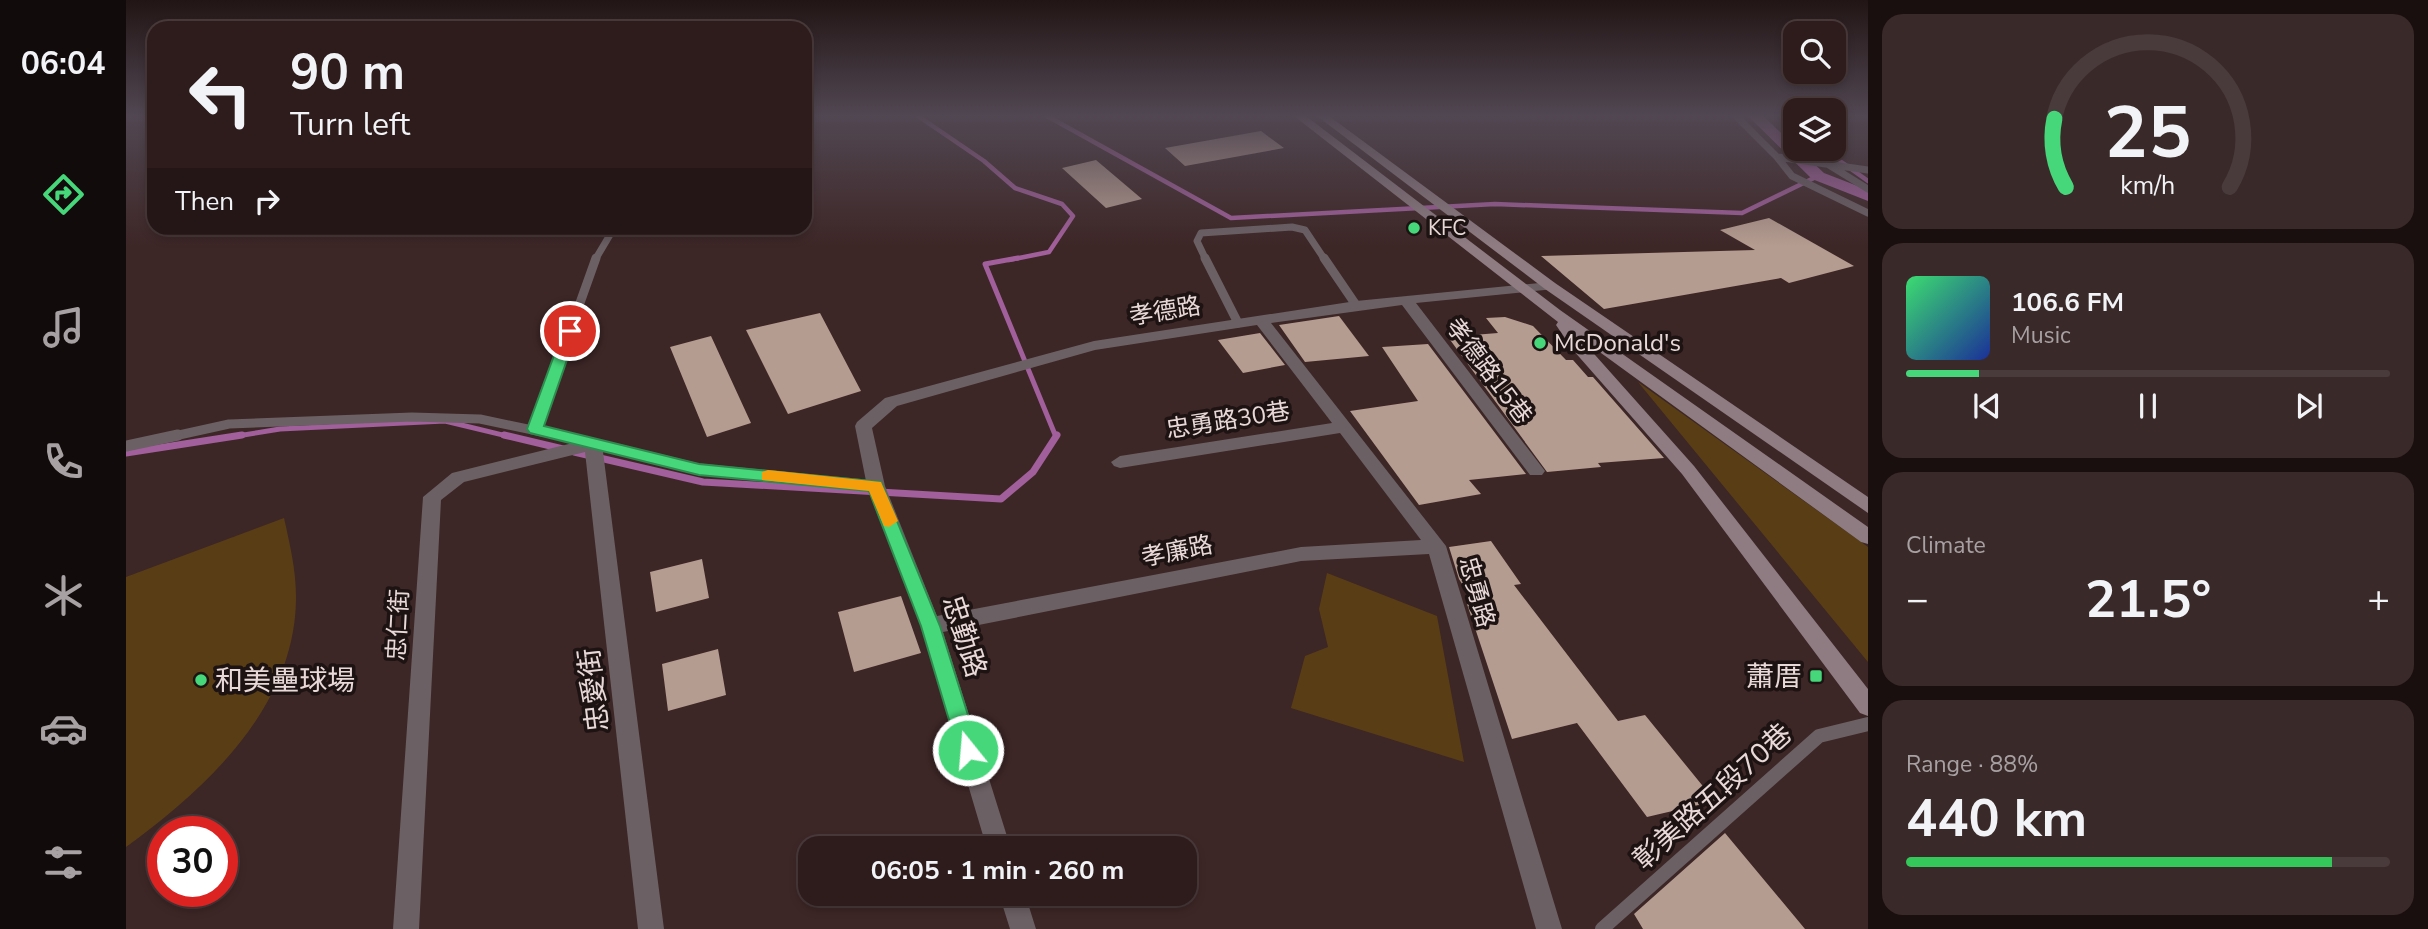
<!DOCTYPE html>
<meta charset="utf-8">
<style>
body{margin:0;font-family:"Nunito Sans","Noto Sans TC",sans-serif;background:#3a2929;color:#f1f3f6;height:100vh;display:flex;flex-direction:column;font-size:26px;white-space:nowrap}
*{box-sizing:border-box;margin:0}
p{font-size:23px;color:#a7a1a3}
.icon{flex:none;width:38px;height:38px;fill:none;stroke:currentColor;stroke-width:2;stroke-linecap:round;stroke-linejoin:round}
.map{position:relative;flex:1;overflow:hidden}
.sheet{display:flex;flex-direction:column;gap:14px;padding:14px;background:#190f0f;width:560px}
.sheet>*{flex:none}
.top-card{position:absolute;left:21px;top:21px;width:665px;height:214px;border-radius:21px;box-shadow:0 4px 10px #0003,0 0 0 2px #493a3b;background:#2e1c1c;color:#f1f3f6;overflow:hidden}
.controls{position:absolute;left:1657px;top:21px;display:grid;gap:14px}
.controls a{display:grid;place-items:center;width:63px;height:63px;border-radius:14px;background:#2e1c1c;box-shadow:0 4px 10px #0003,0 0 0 2px #493a3b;font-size:35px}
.speed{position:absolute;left:21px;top:816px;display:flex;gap:14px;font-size:35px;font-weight:700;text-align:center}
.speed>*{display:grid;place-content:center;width:91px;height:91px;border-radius:50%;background:#2e1c1c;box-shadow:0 4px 10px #0003,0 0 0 2px #493a3b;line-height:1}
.speed .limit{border:10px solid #d22;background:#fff;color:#111}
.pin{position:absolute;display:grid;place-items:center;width:60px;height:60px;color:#fff;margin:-30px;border:4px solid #fff;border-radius:50%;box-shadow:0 2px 7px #0007}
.me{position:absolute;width:77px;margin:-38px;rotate:343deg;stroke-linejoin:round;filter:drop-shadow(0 0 5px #0008)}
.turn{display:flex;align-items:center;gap:24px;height:147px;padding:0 28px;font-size:32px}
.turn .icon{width:91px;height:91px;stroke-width:2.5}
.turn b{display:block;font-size:49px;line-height:60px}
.then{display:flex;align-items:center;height:66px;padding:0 28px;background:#0003;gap:14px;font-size:26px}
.big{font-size:52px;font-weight:700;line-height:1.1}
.sheet .tile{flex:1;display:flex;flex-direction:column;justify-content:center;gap:10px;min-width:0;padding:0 24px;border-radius:21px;background:#3a2929}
.sheet .dial{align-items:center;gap:0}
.dial svg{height:182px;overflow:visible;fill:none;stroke:#493a3b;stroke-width:7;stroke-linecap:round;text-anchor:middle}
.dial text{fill:#f1f3f6;stroke:none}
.song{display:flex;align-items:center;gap:21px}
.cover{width:84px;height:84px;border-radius:10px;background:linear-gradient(135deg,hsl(140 70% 55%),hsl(230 70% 35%))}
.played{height:7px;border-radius:4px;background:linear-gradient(90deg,#46d77a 15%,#493a3b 15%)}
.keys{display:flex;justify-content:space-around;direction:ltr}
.heat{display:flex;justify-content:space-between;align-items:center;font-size:38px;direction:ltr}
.charge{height:10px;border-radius:5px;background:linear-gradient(90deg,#34c759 88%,#493a3b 0)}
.trip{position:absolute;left:672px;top:836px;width:399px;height:70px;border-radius:21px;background:#2e1c1c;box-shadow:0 4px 10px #0003,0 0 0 2px #493a3b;font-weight:700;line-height:70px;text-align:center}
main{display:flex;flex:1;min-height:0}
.dock{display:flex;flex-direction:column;width:126px;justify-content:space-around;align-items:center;background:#120b0b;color:#a7a1a3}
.dock .icon{width:49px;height:49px}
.dock .selected{color:#46d77a}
.dock b{font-size:32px;color:#f1f3f6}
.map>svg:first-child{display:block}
.green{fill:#593e15}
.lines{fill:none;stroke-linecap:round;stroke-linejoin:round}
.stream-far2{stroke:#a15f9b;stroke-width:4.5}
.stream-far1{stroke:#a15f9b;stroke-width:5}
.stream{stroke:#a15f9b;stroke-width:7}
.canal{fill:#a15f9b;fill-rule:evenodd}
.building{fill:#b59c90}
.service-far3{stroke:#6b6064;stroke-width:7}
.service-far2{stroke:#6b6064;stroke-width:9}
.service-far1{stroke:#6b6064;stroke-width:11}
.service{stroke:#6b6064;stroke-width:14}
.minor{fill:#6b6064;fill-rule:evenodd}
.secondary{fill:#8e7c82;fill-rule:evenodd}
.route{fill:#46d77a;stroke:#2e8c4f;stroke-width:2}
.slow{fill:#f59e0b}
.poi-dot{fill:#46d77a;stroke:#1d1312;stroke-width:2.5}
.labels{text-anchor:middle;stroke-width:7;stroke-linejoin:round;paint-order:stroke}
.far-poi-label{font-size:21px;fill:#e8d9d8;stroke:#1d1312;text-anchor:start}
.street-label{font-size:24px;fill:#e8d9d8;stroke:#1d1312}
.poi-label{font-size:24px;fill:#e8d9d8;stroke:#1d1312;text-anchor:start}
.near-street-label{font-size:28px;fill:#e8d9d8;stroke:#1d1312}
.near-poi-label{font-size:28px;fill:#e8d9d8;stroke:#1d1312;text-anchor:end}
</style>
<main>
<nav class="dock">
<b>06:04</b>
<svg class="icon selected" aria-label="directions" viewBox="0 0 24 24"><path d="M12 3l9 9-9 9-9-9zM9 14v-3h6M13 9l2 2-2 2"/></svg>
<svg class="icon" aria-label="music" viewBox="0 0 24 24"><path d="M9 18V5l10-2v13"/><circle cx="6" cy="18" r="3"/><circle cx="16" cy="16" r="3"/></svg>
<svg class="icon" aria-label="phone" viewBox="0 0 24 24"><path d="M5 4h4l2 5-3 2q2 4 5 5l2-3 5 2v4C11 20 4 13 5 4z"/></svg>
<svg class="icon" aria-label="climate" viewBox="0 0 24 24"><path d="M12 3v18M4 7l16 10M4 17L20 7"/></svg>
<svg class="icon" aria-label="car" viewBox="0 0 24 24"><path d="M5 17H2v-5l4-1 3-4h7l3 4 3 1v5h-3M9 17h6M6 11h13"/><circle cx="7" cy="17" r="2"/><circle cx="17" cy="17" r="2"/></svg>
<svg class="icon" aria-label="filters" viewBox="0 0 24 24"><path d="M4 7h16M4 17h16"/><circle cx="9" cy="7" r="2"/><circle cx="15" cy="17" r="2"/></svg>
</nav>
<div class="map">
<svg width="1742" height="929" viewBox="0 0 1742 929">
<rect width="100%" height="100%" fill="#3d2626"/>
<!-- green -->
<path class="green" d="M1512,382L1742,547V662Z
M158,518C164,545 170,570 170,597C170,706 81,788 0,847V577Z
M1201,573L1311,616L1338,762L1165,708L1179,656L1202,647L1193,609Z"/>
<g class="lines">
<!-- stream-far2 -->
<path class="stream-far2" d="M792,116L858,161L889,188L936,204L947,216L923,252L883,260
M921,116L1105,218L1369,204L1616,213L1692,176
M1697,149L1742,181"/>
<!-- stream-far1 -->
<path class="stream-far1" d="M892,258L859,264L930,437
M105,437L154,429L319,421L385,437"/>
<!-- stream -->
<path class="stream" d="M378,435L437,449
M448,452L577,482L875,499L907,472L931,435
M0,453L116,435"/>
<!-- canal -->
<path class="canal" d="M1622,116H1637L1698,173L1742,190V201L1686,179Z"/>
</g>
<!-- building -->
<path class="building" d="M1135,131L1158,148L1059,166L1039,148Z
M970,160L1016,199L980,208L936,168Z
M1643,218L1728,266L1663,283L1655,278L1478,309L1415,256L1629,250L1594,230Z
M694,313L735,391L662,414L620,330Z
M1213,316L1243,356L1179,362L1153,325Z
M1379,317L1407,326L1440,360H1447L1462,377H1467L1538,458L1472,463L1475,467L1421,472L1322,337L1372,333L1360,318Z
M1134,333L1159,365L1117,373L1092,340Z
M585,336L625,423L581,437L544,347Z
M1302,344L1400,474L1343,480L1355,494L1293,505L1224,411L1292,401L1256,347Z
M1365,541L1395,584L1388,585L1492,721L1519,715L1589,801L1521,817L1451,723L1386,739L1341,604L1348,603L1333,579L1323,547Z
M576,559L583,598L530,612L524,572Z
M775,596L795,653L728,672L712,612Z
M592,649L600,695L542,711L536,664Z
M1599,833L1679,929H1517L1508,914Z"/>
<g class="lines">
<!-- service-far3 -->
<path class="service-far3" d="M1610,116L1651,157
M1703,165L1742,189
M1742,170L1651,157L1666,176L1742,213
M469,260L488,228
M1080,260L1071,241L1075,233L1166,227L1179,230L1199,260"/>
<!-- service-far2 -->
<path class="service-far2" d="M1079,258L1112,323
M1198,258L1230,305
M409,429L470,258
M44,437L103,424L286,417L354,419L440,437"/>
<!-- service-far1 -->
<path class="service-far1" d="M433,435L573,469L750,486
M0,446L52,435"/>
<!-- service -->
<path class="service" d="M1476,929L1693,736L1742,724"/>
<!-- minor -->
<path class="minor" d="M1424,282L1429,283V289L1290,303L1416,467L1419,471L1416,475H1404L1276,305L1145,323L1320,546L1436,929H1410L1303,554L1175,561L817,632L885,849H861L795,626L741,486L729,426L731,422L759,398L968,341L1230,301ZM1131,325L1206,423L994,456L985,462L988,466L994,468L1214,433L1295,540L1175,547L811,616L759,486L746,428L771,406L969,350Z
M467,438L476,444L538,929H512L459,452L338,482L315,500L293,929H267L297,497L326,473Z
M873,894H899L910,929H884Z"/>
<!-- secondary -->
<path class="secondary" d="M1168,116H1180L1434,310L1742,527V544L1735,542L1453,337L1568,466L1742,689V716L1734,713L1556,474L1447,350L1430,325L1432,322Z
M1191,116H1203L1429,283L1742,497V513L1419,289Z"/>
</g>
<!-- sky -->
<linearGradient id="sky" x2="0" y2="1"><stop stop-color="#221515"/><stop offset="0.47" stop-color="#514752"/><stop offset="1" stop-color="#514752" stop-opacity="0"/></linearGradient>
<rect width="1742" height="246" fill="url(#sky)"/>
<!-- route -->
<path class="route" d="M444,327L451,331L418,426L573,464L755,482L814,626L853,750L850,756L842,759L835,756L832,750L795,626L743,491L573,475L404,433L401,429L437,331Z"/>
<!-- slow -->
<path class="slow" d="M642,470L755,482L772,521L763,527L758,526L743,491L636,480V472Z"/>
<!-- markers -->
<g class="poi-dot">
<circle cx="1288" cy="228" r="7"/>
<circle cx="1414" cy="343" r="7"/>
<rect x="1683" y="669" width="14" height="14" rx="3.5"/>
<circle cx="75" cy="680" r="7"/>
</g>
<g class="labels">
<!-- far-poi labels -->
<g class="far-poi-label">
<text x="1302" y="235">KFC</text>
</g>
<!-- street labels -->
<g class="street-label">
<text transform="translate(1039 311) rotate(-9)" y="8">孝德路</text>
<text transform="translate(1363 371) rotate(53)" y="8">孝德路15巷</text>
<text transform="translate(1102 420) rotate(-9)" y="8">忠勇路30巷</text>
<text transform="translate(1051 551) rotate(-11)" y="8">孝廉路</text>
<text transform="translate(1351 592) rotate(74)" y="8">忠勇路</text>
<text transform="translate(272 625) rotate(-87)" y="8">忠仁街</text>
</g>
<!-- poi labels -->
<g class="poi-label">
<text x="1428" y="351">McDonald's</text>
</g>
<!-- near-street labels -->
<g class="near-street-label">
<text transform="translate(839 636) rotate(72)" y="10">忠勤路</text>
<text transform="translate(467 690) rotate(-97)" y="10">忠愛街</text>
<text transform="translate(1586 796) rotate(-42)" y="10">彰美路五段70巷</text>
</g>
<!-- near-poi labels -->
<g class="near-poi-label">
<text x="1676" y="686">蕭厝</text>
<text x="89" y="690" text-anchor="start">和美壘球場</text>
</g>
</g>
</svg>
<div class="controls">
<a><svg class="icon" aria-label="search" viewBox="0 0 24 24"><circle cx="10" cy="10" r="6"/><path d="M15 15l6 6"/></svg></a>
<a><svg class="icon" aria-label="layers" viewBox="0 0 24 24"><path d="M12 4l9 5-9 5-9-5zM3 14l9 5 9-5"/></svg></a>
</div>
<div class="speed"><div class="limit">30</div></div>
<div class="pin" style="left:444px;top:331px;background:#d93025"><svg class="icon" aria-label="arrive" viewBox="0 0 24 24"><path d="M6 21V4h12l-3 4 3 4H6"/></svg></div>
<svg class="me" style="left:842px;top:750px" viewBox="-20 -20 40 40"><circle r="17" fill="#46d77a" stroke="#fff" stroke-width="3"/><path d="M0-11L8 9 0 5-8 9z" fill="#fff"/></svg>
<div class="trip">06:05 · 1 min · 260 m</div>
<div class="top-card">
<div class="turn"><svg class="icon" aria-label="left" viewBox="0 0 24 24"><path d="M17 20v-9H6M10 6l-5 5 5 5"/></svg><div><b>90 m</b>Turn left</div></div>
<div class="then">Then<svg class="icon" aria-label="right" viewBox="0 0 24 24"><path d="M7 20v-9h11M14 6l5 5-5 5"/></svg></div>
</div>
</div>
<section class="sheet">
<div class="tile dial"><svg viewBox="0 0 100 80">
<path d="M14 69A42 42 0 1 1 86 69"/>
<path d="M14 69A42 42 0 0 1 9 39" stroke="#46d77a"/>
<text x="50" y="56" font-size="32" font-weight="700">25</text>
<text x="50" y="72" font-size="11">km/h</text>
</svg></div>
<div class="tile">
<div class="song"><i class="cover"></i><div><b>106.6 FM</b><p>Music</p></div></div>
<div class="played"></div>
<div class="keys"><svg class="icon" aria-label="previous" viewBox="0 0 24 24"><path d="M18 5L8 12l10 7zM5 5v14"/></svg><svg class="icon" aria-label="pause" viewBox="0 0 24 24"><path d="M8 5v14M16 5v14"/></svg><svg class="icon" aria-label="next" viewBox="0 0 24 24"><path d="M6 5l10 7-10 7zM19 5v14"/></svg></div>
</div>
<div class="tile"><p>Climate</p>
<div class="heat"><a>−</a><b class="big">21.5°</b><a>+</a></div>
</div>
<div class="tile"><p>Range · 88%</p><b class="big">440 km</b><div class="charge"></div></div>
</section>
</main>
